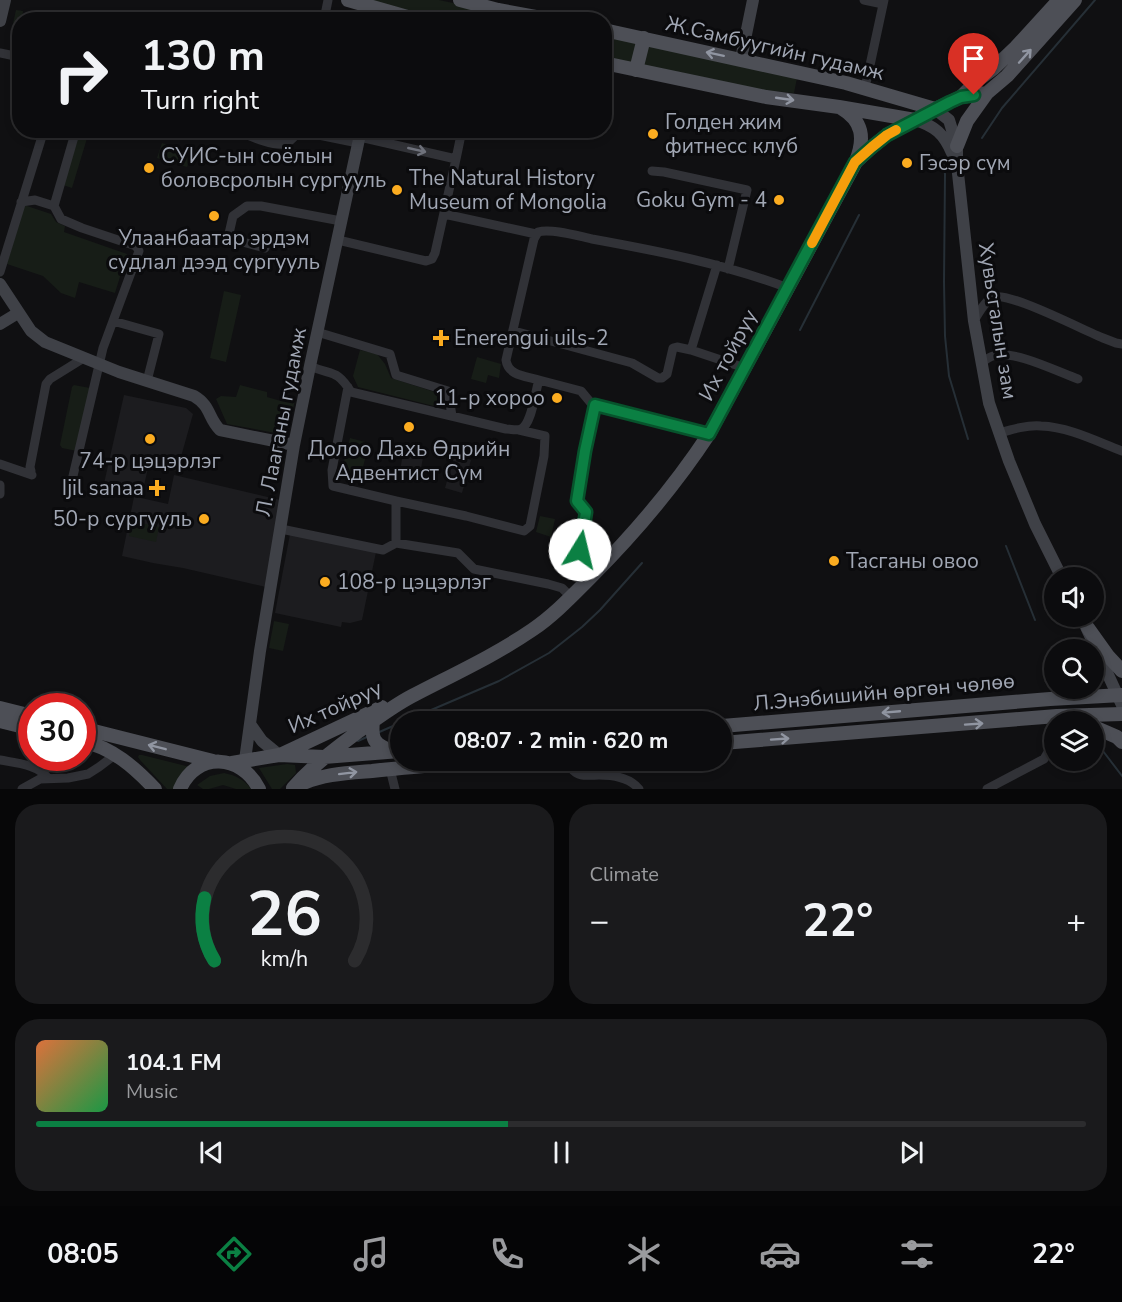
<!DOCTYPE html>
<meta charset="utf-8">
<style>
body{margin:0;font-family:"Nunito Sans",sans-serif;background:#1a1a1c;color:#f1f3f6;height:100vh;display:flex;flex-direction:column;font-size:22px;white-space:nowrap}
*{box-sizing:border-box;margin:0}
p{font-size:20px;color:#9a9b9e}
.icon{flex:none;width:33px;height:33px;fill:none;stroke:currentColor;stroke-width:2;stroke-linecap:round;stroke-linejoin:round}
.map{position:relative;height:789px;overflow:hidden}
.sheet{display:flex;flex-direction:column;gap:15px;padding:15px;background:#070708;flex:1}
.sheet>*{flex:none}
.top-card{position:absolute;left:12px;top:12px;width:600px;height:126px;border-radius:24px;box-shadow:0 3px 9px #0003,0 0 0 2px #2c2c2e;background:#0c0c0e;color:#f1f3f6;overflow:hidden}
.fabs{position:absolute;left:1044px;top:567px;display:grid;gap:12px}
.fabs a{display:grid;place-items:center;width:60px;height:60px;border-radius:50%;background:#0c0c0e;box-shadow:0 3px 9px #0003,0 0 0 2px #2c2c2e;font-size:30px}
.speed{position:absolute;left:18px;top:693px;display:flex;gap:12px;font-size:30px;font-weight:700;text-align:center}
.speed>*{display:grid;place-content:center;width:78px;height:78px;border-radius:50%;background:#0c0c0e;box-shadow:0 3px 9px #0003,0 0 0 2px #2c2c2e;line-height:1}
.speed .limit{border:9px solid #d22;background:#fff;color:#111}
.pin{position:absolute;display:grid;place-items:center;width:51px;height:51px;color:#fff;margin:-62px -26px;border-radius:50% 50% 50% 0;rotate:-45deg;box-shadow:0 0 6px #0007}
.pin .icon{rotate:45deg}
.me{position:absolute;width:66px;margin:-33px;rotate:9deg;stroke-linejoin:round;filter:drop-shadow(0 0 4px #0008)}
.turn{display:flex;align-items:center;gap:21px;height:126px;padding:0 30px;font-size:27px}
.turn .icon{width:78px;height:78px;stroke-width:2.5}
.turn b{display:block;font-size:42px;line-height:51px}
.big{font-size:45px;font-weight:700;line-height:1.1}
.sheet .card{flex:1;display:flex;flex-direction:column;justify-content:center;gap:9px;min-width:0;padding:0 21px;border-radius:24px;background:#1a1a1c}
.sheet .dial{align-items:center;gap:0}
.dial svg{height:156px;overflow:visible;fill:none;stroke:#2c2c2e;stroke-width:7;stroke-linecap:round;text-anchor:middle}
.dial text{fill:#f1f3f6;stroke:none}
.song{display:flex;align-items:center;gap:18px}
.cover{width:72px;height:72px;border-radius:9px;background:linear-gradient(135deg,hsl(20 70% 55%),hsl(140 70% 35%))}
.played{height:6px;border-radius:3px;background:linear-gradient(90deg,#0b8043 45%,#2c2c2e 45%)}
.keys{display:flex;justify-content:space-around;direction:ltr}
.heat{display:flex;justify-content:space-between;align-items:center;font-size:33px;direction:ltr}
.sheet .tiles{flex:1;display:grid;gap:15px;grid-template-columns:1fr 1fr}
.card:last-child{grid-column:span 2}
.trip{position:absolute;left:390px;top:711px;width:342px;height:60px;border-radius:30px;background:#0c0c0e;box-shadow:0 3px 9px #0003,0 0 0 2px #2c2c2e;font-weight:700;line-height:60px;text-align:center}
.menu{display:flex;height:96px;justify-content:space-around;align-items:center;background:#050506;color:#9a9b9e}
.menu .icon{width:42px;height:42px}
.menu .current{color:#0b8043}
.menu b{font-size:27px;color:#f1f3f6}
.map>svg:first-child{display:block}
.built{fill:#1c1c1f}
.green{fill:#171d17}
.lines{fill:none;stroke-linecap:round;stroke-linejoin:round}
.stream{stroke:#262f36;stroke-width:2}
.street{stroke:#313237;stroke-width:9}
.secondary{stroke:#3f4147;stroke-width:12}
.primary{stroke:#4d4f56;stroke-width:14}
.oneway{stroke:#9095a1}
.oneway2{stroke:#6f727c}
.route-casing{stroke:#07532c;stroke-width:15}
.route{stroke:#0b8043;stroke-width:10}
.slow{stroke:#f59e0b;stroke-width:10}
.poi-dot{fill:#fbac20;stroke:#0b0b0d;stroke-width:2}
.labels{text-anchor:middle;stroke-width:6;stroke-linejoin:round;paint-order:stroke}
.street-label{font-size:21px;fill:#a1a7b4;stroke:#0b0b0d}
.poi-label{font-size:21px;fill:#a1a7b4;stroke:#0b0b0d;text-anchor:start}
</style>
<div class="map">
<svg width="1122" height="789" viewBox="0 0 1122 789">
<rect width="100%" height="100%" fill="#101012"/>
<!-- built -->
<path class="built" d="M124,395L186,408L193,414L177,471L149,464L141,498L168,504L174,475L280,500L266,587L183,568L153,563L122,556L134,497L103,488Z
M404,448L424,452L419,479L399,476Z
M459,453L465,455V458L471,460L462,493L445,488L449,474L444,472L446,466L450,467L453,455L458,456Z
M290,534L376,552L362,620L350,623L342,622L341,627L275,613Z"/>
<!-- green -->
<path class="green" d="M364,0H439L528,19H437Z
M16,10L23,11L22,19L20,20L19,28L16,44L12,42L10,37Z
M605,36L797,78L794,93L753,89L605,58Z
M79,132L88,135L72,188L63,185Z
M162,143L192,153L187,167L157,158Z
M24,205L51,214L56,222L65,226L64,232L127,254L115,293L79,282L75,298L61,293L43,276L7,264Z
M224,291L241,295L226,362L210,358Z
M360,350L377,354L385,364L391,378L441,394L442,408L358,387L353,376Z
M477,357L501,364L499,378L488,375L486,383L471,379Z
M74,385L90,388L77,451L62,448L60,445L72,387Z
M240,385L267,392V397L281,401L287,398L295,400L288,431L281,434L227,424L216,399L221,396L236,397Z
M350,438L369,443L359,483L340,478Z
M540,516L555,519L551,537L536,532Z
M132,521L159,527L156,542L129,536Z
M274,621L289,624L283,651L269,648Z
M139,755H142L190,767L176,789H167L140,760L138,757Z
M287,764L295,765L296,773L280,789H272L259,768Z
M224,773C235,775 245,780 251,789H236L223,785L209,789H203L197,785L210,776Z"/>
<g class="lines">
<!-- stream -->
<path class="stream" d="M982,138L1002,108L1095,0
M943,163L945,174L944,282L945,336L949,376L968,439
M800,330L859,215
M1006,546L1035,620
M403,722L499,681L549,653L582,627L600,610L642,563
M377,733L400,723
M358,741L369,736
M1103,751L1122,776"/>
<!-- street -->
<path class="street" d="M864,0L883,4
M324,20L328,0
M0,53L20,57
M864,89L867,79L884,0
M235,130C248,135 271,146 284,144C291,142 295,136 299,131L358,143
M360,137L456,159L462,130
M652,171L664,172L747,190L728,269
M21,202L35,200L54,206L76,130
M54,206L61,219L82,228L136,246L139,251L113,321L159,334L147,381
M444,214L536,234
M338,240L426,261L432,259L435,253L456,159
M265,248L228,238L233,216L247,206H261L341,221
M717,265L691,350L745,368
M0,272L44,130
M974,321C979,313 985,299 995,297C1012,293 1083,330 1103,338L1116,343L1122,344
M514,331L632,363L658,378H662L667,374L673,348L677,347L691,350
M317,332L390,354L396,375L448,391L452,416
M981,363C984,361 989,357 993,356C1013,349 1058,372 1078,379
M310,366C332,376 336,368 351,392L506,429C511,429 517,431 521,429C532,424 535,392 539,380C526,376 508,376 506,360L534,239L538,232C551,228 578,236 592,239C658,251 725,264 788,288
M539,380L581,391L591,403L603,408L709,434
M348,387L332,470L333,486L396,501V543
M999,433C1013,429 1027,425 1041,426C1069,427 1096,441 1122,451
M0,464L32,475
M31,471L30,467L46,384L50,379L79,361L82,358
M73,476L103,348L113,321
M0,485V494
M396,501L466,516L524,531L530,526L544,456L545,436L519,430
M281,529L383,550L396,543L458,553L474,569L548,584L562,588L571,597
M580,550L586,512L577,501L585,451L595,405
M0,760C16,763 37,764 48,778
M567,760C569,764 571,770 575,772C581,777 592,775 599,775C613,775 630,778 639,789
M390,769L395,789
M22,789L40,779L68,778L88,774L99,767L116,754
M987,789L1044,759L1054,742"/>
<!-- secondary -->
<path class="secondary" d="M0,21L5,0
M741,59L753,0
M935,109L949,120L957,146V164L974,321L989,403L1009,461L1035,524L1062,578
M915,120C935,126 944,134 952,153
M0,284L31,331L45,342L119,372L194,396C211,406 208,418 220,430L294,445
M0,324L18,313
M1081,616L1122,705
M250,724L262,741L279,755
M245,760L260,651L294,445L310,366L361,130"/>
<!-- primary -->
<path class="primary" d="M348,0L418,20
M460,0L498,10L552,20
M604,30L846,83L935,109
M604,63L766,97L839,107L915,120
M636,70L644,38
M961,97L979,79L994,68L1016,47L1059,0
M841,108C863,121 865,138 856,161
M957,146L967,121L987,93
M1088,628L1108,656L1122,671
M1094,669L1095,645
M0,708L32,716
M0,721L32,729
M373,721C371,739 374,745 392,751
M722,726L1050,699L1122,695
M1094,727L1117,737L1122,742
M82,728L213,761
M82,741C113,748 134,767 155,789
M722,743L1057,716L1122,714
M282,754L382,707
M232,763L279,755L324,757L400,751
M299,785C322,774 347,773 372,771C414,766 456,764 498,760
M293,788C312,766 335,749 359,731C376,719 393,706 412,696C452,675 494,656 532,630C553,616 572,596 590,578C634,534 674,487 709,434L856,162L872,147L887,135L935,109L961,97L987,93L1007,76L1075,0
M180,789C196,751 242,754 259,789"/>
</g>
<!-- one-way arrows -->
<defs><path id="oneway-shaft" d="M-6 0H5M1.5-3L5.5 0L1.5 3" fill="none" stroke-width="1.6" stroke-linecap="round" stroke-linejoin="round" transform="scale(1.5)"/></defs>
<g class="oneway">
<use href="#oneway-shaft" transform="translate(715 54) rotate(-168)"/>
<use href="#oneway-shaft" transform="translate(1025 56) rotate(-48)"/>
<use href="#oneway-shaft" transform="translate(785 99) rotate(8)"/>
<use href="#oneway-shaft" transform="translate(891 712) rotate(175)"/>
<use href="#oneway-shaft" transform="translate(974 724) rotate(-4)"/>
<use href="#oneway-shaft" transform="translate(780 739) rotate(-4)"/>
<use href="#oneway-shaft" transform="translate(157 747) rotate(-166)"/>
<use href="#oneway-shaft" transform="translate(348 773) rotate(-7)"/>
</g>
<use class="oneway2" href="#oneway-shaft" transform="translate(417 150) rotate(13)"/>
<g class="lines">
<!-- route casing -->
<g class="route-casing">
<path id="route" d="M580,550L586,512L577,501L585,451L595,405L709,434L855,162L872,147L887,135L950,102L961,97L974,95"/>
</g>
<!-- route -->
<use href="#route" class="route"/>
<!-- slow -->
<path class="slow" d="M812,243L855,162L872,147L887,135L896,130"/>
</g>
<!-- markers -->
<g class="poi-dot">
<circle cx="653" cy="134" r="6"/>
<circle cx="907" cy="163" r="6"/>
<circle cx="149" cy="168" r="6"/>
<circle cx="397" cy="190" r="6"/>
<circle cx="779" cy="200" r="6"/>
<circle cx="214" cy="216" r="6"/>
<path d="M438 329h6v6h6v6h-6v6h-6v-6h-6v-6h6z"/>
<circle cx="557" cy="398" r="6"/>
<circle cx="409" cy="427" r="6"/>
<circle cx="150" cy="439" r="6"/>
<path d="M154 479h6v6h6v6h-6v6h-6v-6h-6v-6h6z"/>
<circle cx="204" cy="519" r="6"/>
<circle cx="834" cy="561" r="6"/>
<circle cx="325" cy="582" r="6"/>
</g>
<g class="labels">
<!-- street labels -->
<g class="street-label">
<text transform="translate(775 48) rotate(13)" y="7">Ж.Самбуугийн гудамж</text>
<text transform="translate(998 321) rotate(81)" y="7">Хувьсгалын зам</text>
<text transform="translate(728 355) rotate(-62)" y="7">Их тойруу</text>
<text transform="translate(281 422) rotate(-79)" y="7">Л. Лааганы гудамж</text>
<text transform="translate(884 692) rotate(-5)" y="7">Л.Энэбишийн өргөн чөлөө</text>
<text transform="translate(335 707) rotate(-24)" y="7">Их тойруу</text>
</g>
<!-- poi labels -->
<g class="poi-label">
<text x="665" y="129">Голден жим<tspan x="665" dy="24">фитнесс клуб</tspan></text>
<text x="161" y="163">СУИС-ын соёлын<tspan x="161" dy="24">боловсролын сургууль</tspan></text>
<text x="919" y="170">Гэсэр сүм</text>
<text x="409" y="185">The Natural History<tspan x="409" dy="24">Museum of Mongolia</tspan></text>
<text x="767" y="207" text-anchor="end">Goku Gym - 4</text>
<text x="214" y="245" text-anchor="middle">Улаанбаатар эрдэм<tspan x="214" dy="24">судлал дээд сургууль</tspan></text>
<text x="454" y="345">Enerengui uils-2</text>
<text x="545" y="405" text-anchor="end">11-р хороо</text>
<text x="409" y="456" text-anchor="middle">Долоо Дахь Өдрийн<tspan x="409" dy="24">Адвентист Сүм</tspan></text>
<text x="150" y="468" text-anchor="middle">74-р цэцэрлэг</text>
<text x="144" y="495" text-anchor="end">Ijil sanaa</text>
<text x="192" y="526" text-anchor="end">50-р сургууль</text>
<text x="846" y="568">Тасганы овоо</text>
<text x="337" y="589">108-р цэцэрлэг</text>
</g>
</g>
</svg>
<div class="fabs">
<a><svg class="icon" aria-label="sound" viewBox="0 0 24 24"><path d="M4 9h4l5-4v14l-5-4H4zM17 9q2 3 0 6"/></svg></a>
<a><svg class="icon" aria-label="search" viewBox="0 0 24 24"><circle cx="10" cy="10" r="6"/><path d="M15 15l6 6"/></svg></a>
<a><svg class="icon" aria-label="layers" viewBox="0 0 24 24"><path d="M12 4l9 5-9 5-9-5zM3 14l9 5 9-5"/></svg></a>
</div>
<div class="speed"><div class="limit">30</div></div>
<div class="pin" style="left:974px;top:95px;background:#d93025"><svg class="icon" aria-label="arrive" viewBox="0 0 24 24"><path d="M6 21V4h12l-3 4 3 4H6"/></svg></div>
<svg class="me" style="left:580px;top:550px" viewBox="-20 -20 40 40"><circle r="19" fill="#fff"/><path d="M0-13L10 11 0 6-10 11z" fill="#0b8043"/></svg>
<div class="trip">08:07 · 2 min · 620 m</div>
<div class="top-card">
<div class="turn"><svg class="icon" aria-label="right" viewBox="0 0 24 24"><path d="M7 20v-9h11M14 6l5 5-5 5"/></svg><div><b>130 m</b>Turn right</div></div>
</div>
</div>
<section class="sheet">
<div class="tiles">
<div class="card dial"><svg viewBox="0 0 100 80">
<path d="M14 69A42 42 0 1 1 86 69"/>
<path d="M14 69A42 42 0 0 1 9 37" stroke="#0b8043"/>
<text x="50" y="56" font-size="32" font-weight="700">26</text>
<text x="50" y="72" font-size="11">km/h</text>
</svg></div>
<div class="card"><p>Climate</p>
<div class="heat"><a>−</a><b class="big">22°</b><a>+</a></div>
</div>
<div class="card">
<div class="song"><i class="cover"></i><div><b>104.1 FM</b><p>Music</p></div></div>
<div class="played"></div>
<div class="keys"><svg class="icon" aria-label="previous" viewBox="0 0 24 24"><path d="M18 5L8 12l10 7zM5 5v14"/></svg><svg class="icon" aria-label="pause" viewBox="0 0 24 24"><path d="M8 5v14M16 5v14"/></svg><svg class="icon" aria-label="next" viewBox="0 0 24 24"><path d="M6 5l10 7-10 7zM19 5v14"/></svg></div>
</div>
</div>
</section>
<nav class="menu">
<b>08:05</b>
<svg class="icon current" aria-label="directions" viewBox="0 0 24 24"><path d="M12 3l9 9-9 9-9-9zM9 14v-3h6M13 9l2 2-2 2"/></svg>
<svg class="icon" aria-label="music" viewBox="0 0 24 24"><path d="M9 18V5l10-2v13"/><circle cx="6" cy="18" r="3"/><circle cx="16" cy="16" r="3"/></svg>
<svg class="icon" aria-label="phone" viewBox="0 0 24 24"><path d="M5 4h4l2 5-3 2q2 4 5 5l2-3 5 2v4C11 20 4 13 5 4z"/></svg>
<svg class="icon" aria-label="climate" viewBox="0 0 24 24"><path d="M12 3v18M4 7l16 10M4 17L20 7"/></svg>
<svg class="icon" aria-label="car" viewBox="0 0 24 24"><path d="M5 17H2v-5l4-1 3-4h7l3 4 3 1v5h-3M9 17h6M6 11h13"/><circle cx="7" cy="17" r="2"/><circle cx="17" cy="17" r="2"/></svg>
<svg class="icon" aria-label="filters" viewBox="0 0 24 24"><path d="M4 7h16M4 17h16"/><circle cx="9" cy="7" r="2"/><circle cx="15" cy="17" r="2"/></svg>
<b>22°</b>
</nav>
